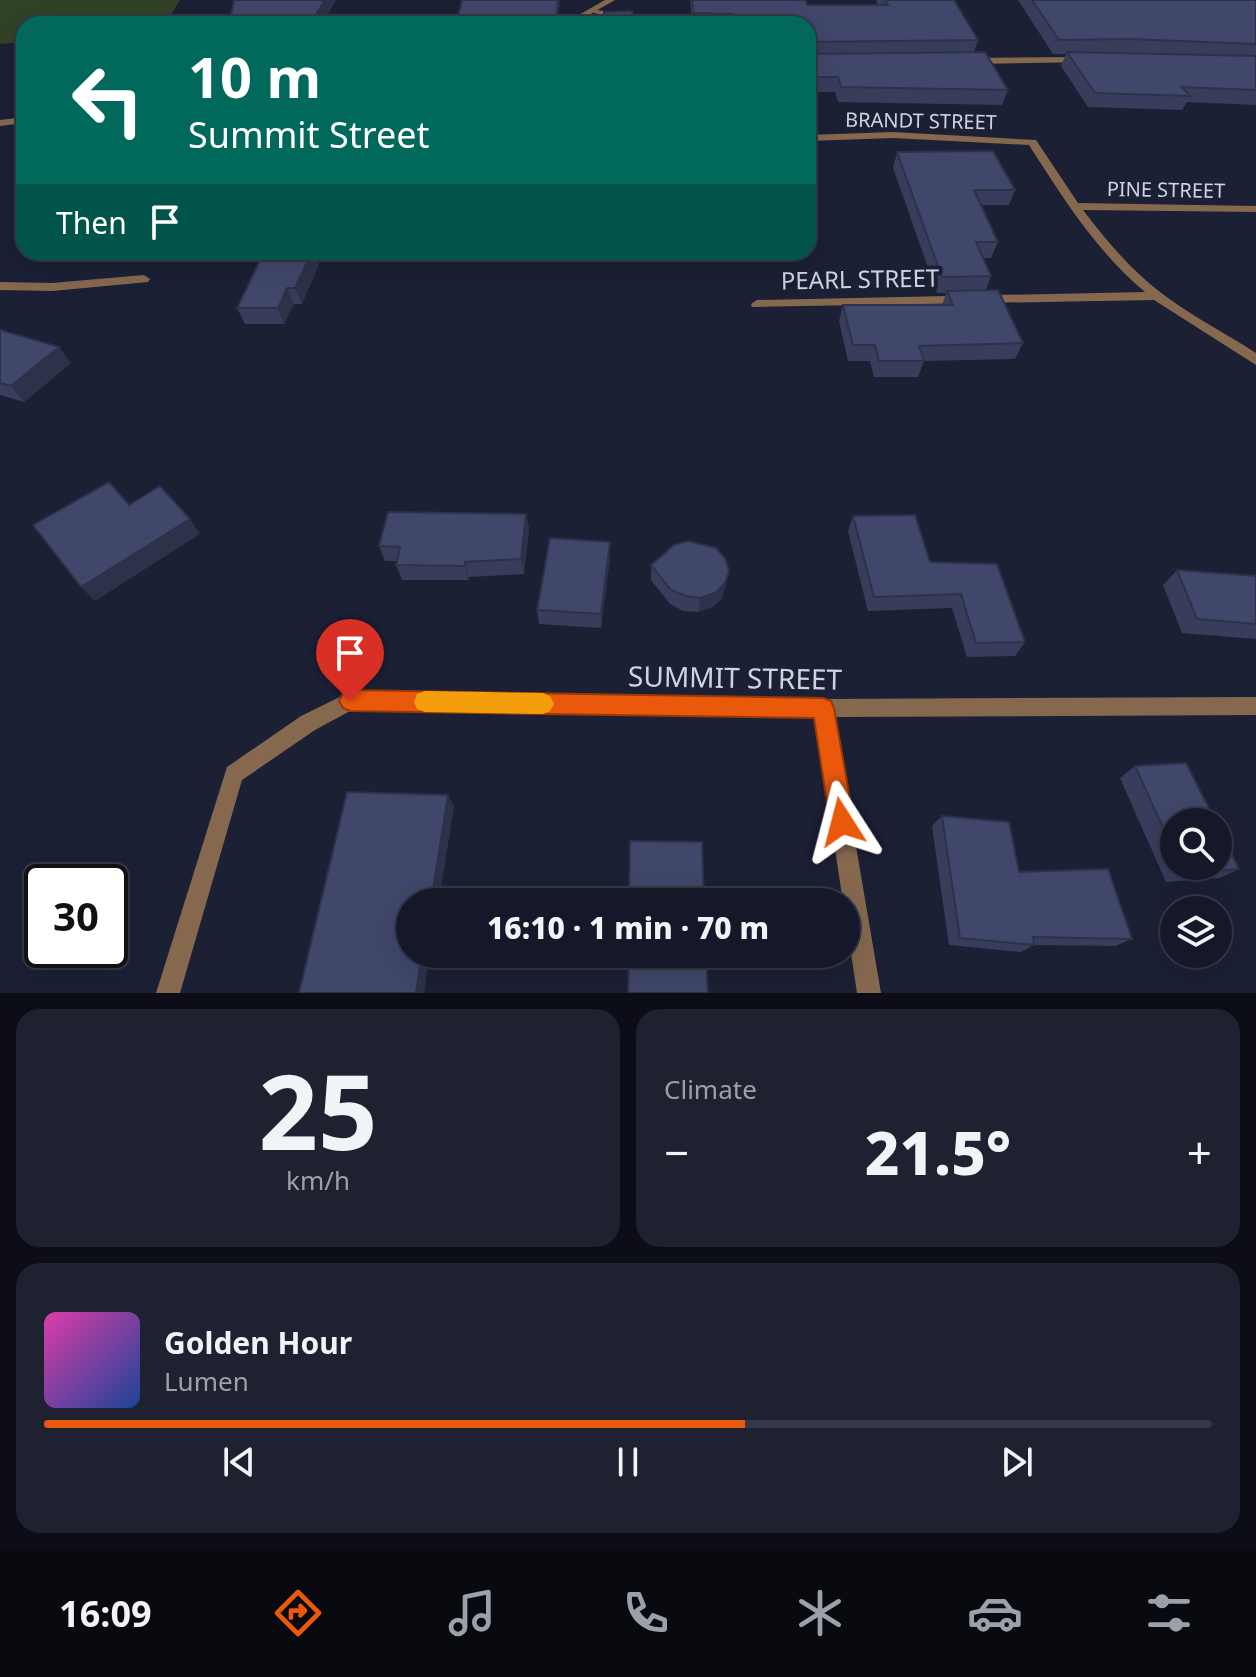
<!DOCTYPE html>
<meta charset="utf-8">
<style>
body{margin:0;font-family:"Noto Sans",sans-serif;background:#1e2130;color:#f1f3f6;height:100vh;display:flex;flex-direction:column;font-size:30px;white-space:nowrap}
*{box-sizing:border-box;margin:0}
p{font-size:26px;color:#9da0a8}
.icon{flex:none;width:44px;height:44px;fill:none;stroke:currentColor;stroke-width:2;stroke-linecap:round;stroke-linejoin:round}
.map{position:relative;height:993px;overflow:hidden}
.side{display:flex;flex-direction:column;gap:16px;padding:16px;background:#0c0d16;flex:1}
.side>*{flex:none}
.banner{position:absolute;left:16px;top:16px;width:800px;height:244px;border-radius:24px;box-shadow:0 8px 32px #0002,0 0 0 2px #343745;background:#00695c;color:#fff;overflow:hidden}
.buttons{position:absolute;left:1160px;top:808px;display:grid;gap:16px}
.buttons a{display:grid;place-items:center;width:72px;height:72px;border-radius:50%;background:#151828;box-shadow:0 8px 32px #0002,0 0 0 2px #343745;font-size:40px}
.speed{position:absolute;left:24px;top:864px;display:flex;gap:16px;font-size:40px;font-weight:700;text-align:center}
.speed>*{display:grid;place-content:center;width:104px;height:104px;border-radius:50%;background:#151828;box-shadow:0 8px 32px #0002,0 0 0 2px #343745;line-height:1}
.speed .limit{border:4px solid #111;border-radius:12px;background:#fff;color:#111}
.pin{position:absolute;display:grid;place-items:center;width:68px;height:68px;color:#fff;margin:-82px -34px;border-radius:50% 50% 50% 0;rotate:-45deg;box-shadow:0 0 8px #0007}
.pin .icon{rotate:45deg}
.me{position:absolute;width:88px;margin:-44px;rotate:351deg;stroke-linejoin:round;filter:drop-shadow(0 0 6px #0008)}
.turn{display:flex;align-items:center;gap:28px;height:168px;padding:0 40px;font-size:36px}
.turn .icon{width:104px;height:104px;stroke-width:2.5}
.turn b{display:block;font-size:56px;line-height:68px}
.then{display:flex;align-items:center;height:76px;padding:0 40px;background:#0003;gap:16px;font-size:30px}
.big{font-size:60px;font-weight:800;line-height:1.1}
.side .widget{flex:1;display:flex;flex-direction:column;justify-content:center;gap:12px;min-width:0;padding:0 28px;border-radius:24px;background:#1e2130}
.side .dial{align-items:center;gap:0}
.dial b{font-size:104px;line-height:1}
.song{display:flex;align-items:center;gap:24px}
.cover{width:96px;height:96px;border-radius:12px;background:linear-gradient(135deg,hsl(320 70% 55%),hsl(220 70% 35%))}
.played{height:8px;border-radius:4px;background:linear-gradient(90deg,#ea580c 60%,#343745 60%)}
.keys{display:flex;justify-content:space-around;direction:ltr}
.heat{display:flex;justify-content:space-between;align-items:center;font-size:44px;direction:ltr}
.side .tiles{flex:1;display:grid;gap:16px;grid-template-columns:1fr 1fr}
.widget:last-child{grid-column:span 2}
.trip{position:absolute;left:396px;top:888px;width:464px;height:80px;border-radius:40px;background:#151828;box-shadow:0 8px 32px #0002,0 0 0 2px #343745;font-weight:800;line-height:80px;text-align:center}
.menu{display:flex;height:128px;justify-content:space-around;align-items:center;background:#080a10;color:#9da0a8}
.menu .icon{width:56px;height:56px}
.menu .selected{color:#ea580c}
.menu b{font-size:36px;color:#f1f3f6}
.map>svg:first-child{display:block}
.green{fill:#314226}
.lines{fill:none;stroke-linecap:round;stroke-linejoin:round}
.minor{fill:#86684f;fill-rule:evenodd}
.tertiary{fill:#86684f;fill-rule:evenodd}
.wall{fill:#373d5b}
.shaded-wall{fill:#2d324a}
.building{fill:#40476a;stroke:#2d324a;stroke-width:2}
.route{fill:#ea580c;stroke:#983908;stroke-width:2}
.slow{fill:#f59e0b}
.labels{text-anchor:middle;stroke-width:8;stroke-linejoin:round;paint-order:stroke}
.far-street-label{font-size:20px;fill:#cfd2e1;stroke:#1c2035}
.street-label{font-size:24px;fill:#cfd2e1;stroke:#1c2035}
.near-street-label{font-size:28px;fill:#cfd2e1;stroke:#1c2035}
</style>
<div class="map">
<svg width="1256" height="993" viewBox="0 0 1256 993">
<rect width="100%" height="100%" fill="#1c2035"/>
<!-- green -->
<path class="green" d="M0,0H180L166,23L24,24V42L0,44Z"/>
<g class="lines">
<!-- minor -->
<path class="minor" d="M591,9L665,21L669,24H651L594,13Z
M1083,57L1088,60L1086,62L970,64L965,61L970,58Z
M893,132L1036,140L1078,203L1256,206V212L1083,210C1106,240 1130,269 1160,292C1190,315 1225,333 1256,353V365L1154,300L752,307L751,304L757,300L1145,292C1096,251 1063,198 1029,145L893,138L808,141V135Z
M144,275L150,279L148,282L52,291L0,290V282L52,283Z
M350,692L823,699L1256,697V715L834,717L881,993H857L846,921V902H843L815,717L352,710L315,730L242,780L180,993H156L227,767L301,716Z"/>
<!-- tertiary -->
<path class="tertiary" d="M605,0H615L573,24H563Z
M24,117V123L0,126V120Z"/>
</g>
<!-- wall -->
<path class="wall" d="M690,0H806L807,5H878L876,0H954L978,40L974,52L1008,90L1002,105L838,102L835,92H808V24H692Z
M1018,0H1256V105L1187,102L1182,110L1088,107L1061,66L1066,54H1053Z
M458,17L558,24H459Z
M897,152L1015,190L1009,205H981L998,242L991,258H983L991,276L986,290L1023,343L1015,359L924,361L918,377H874L870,361H848L839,321L843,305H942L946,293H937L893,168Z
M264,252H315L319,264L302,304H294L284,324H245L237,308Z
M0,330L71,363L24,402L0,395Z
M526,514L529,529L524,574L469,577V580H402L396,565L397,561H385L379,546Z
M853,516L930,562L1025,642L1015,656L967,657L952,608L868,611L848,531Z
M610,542V557L601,628L539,624L537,610Z
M651,565L729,571L722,598L713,607L698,612L683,611L670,604L651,580Z
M1177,570L1256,576V639L1182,633L1163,585Z
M1135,766L1174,822V866H1218L1239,869L1220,878L1166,882L1120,778Z
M942,816L1019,872L1132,939L1115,946L1034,945L1021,952L949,945L932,826Z"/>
<!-- shaded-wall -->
<path class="shaded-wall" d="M325,0H336L322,24H310Z
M558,0H560L558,24H556Z
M305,252H315L319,264L302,304L295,288Z
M287,288L294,304L284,324L278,308Z
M59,347L71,363L24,402L11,386Z
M526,514L529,529L524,574L521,559Z
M190,519L200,534L95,601L81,587Z
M610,542V557L601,628V614Z
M465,562L469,577V580L465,566Z
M729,571L722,598L713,607L698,612L700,598Z
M448,795L454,806L439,902H431Z
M422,954H430L424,993H416Z"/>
<!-- building -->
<path class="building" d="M234,0H325L310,24H229Z
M462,0H558L556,24H464L466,17H458Z
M692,0H806L807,5H888L885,0H954L978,40L810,42L808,49V24H735L733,14L693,13Z
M1032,0H1256V44L1129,39L1059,40Z
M632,11L633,24H604V12Z
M808,51L810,54L985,52L1008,90L841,87L838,77H808Z
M1067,52L1256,56V90L1182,87L1190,96L1095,93Z
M993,151L1015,190H974L998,242H976L991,276L942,277L897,152Z
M264,252H312L295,288H287L278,308H237Z
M998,290L1023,343L919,346L924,361H879L875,345H853L843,305H953L947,291Z
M0,330L59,347L11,386L0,383Z
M109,482L129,505L160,486L190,519L81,587L33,525Z
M388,512L526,514L521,559L465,562V566L396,565L400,547L379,546Z
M915,515L930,562L997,564L1025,642L976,643L961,594L874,597L853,516Z
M550,538L610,542L601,614L537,610Z
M688,541L716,548L725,558L729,571L725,583L715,593L700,598L685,596L671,590L651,565L674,545Z
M1177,570L1256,576V624L1197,619Z
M1186,763L1216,822H1174V852L1135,766Z
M347,792L448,795L431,902H410V954H422L416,993H299Z
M942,816L1009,822L1019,872L1108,869L1132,939L1033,937L1034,945L960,938Z
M1218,826L1239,869L1184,874L1180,866H1218Z
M630,841L702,842L704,902H629Z
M629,954H706L708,993H628Z"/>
<!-- route -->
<path class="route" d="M350,690L823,698L831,701L834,708L854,822L850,831L842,834L833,831L830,822L814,718L350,711L343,708L339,701L343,693Z"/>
<!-- slow -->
<path class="slow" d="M425,691L543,693L550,696L554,704L550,711L543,714L425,712L417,709L414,702L417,694Z"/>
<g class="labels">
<!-- far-street labels -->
<g class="far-street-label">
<text transform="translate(921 121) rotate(1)" y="7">BRANDT STREET</text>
<text transform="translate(1166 190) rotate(1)" y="7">PINE STREET</text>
</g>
<!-- street labels -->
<g class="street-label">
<text transform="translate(860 280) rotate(-1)" y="8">PEARL STREET</text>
</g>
<!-- near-street labels -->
<g class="near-street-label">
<text transform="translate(735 678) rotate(1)" y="10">SUMMIT STREET</text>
</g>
</g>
</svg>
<div class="buttons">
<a><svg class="icon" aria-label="search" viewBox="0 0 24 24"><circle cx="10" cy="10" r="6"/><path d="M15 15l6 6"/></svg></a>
<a><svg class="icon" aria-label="layers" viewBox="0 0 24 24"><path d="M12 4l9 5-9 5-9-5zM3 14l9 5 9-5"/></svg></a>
</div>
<div class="speed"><div class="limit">30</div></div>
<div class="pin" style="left:350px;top:701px;background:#d93025"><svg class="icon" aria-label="arrive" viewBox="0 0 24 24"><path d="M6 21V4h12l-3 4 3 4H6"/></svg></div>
<svg class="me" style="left:842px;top:822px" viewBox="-20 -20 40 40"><path d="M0-17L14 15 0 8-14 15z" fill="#ea580c" stroke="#fff" stroke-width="4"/></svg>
<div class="trip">16:10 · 1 min · 70 m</div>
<div class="banner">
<div class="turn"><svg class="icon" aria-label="left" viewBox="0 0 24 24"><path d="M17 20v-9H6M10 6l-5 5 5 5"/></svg><div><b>10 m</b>Summit Street</div></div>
<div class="then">Then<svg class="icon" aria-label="arrive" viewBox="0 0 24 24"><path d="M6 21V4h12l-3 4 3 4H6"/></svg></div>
</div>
</div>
<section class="side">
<div class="tiles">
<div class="widget dial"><b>25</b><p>km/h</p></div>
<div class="widget"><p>Climate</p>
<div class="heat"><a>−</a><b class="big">21.5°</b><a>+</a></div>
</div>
<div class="widget">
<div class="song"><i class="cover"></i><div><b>Golden Hour</b><p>Lumen</p></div></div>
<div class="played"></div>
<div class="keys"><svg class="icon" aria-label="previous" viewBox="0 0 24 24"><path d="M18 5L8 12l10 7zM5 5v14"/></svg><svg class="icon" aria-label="pause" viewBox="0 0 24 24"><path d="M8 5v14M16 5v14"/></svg><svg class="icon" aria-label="next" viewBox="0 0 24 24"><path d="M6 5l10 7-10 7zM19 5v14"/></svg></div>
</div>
</div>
</section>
<nav class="menu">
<b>16:09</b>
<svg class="icon selected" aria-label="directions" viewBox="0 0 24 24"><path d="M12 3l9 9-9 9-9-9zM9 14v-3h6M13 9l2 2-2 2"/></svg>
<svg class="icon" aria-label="music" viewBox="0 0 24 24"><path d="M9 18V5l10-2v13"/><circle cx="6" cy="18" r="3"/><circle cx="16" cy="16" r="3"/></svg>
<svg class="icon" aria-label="phone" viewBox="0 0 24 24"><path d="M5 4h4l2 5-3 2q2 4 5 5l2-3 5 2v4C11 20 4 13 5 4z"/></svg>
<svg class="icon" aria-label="climate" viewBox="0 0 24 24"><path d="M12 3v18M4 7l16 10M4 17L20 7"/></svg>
<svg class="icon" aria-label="car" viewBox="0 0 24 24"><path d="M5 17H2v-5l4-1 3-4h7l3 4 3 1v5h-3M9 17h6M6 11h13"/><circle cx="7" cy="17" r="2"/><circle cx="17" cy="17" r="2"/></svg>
<svg class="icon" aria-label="filters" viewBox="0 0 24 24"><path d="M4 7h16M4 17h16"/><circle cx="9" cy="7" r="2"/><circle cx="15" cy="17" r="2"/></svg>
</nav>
